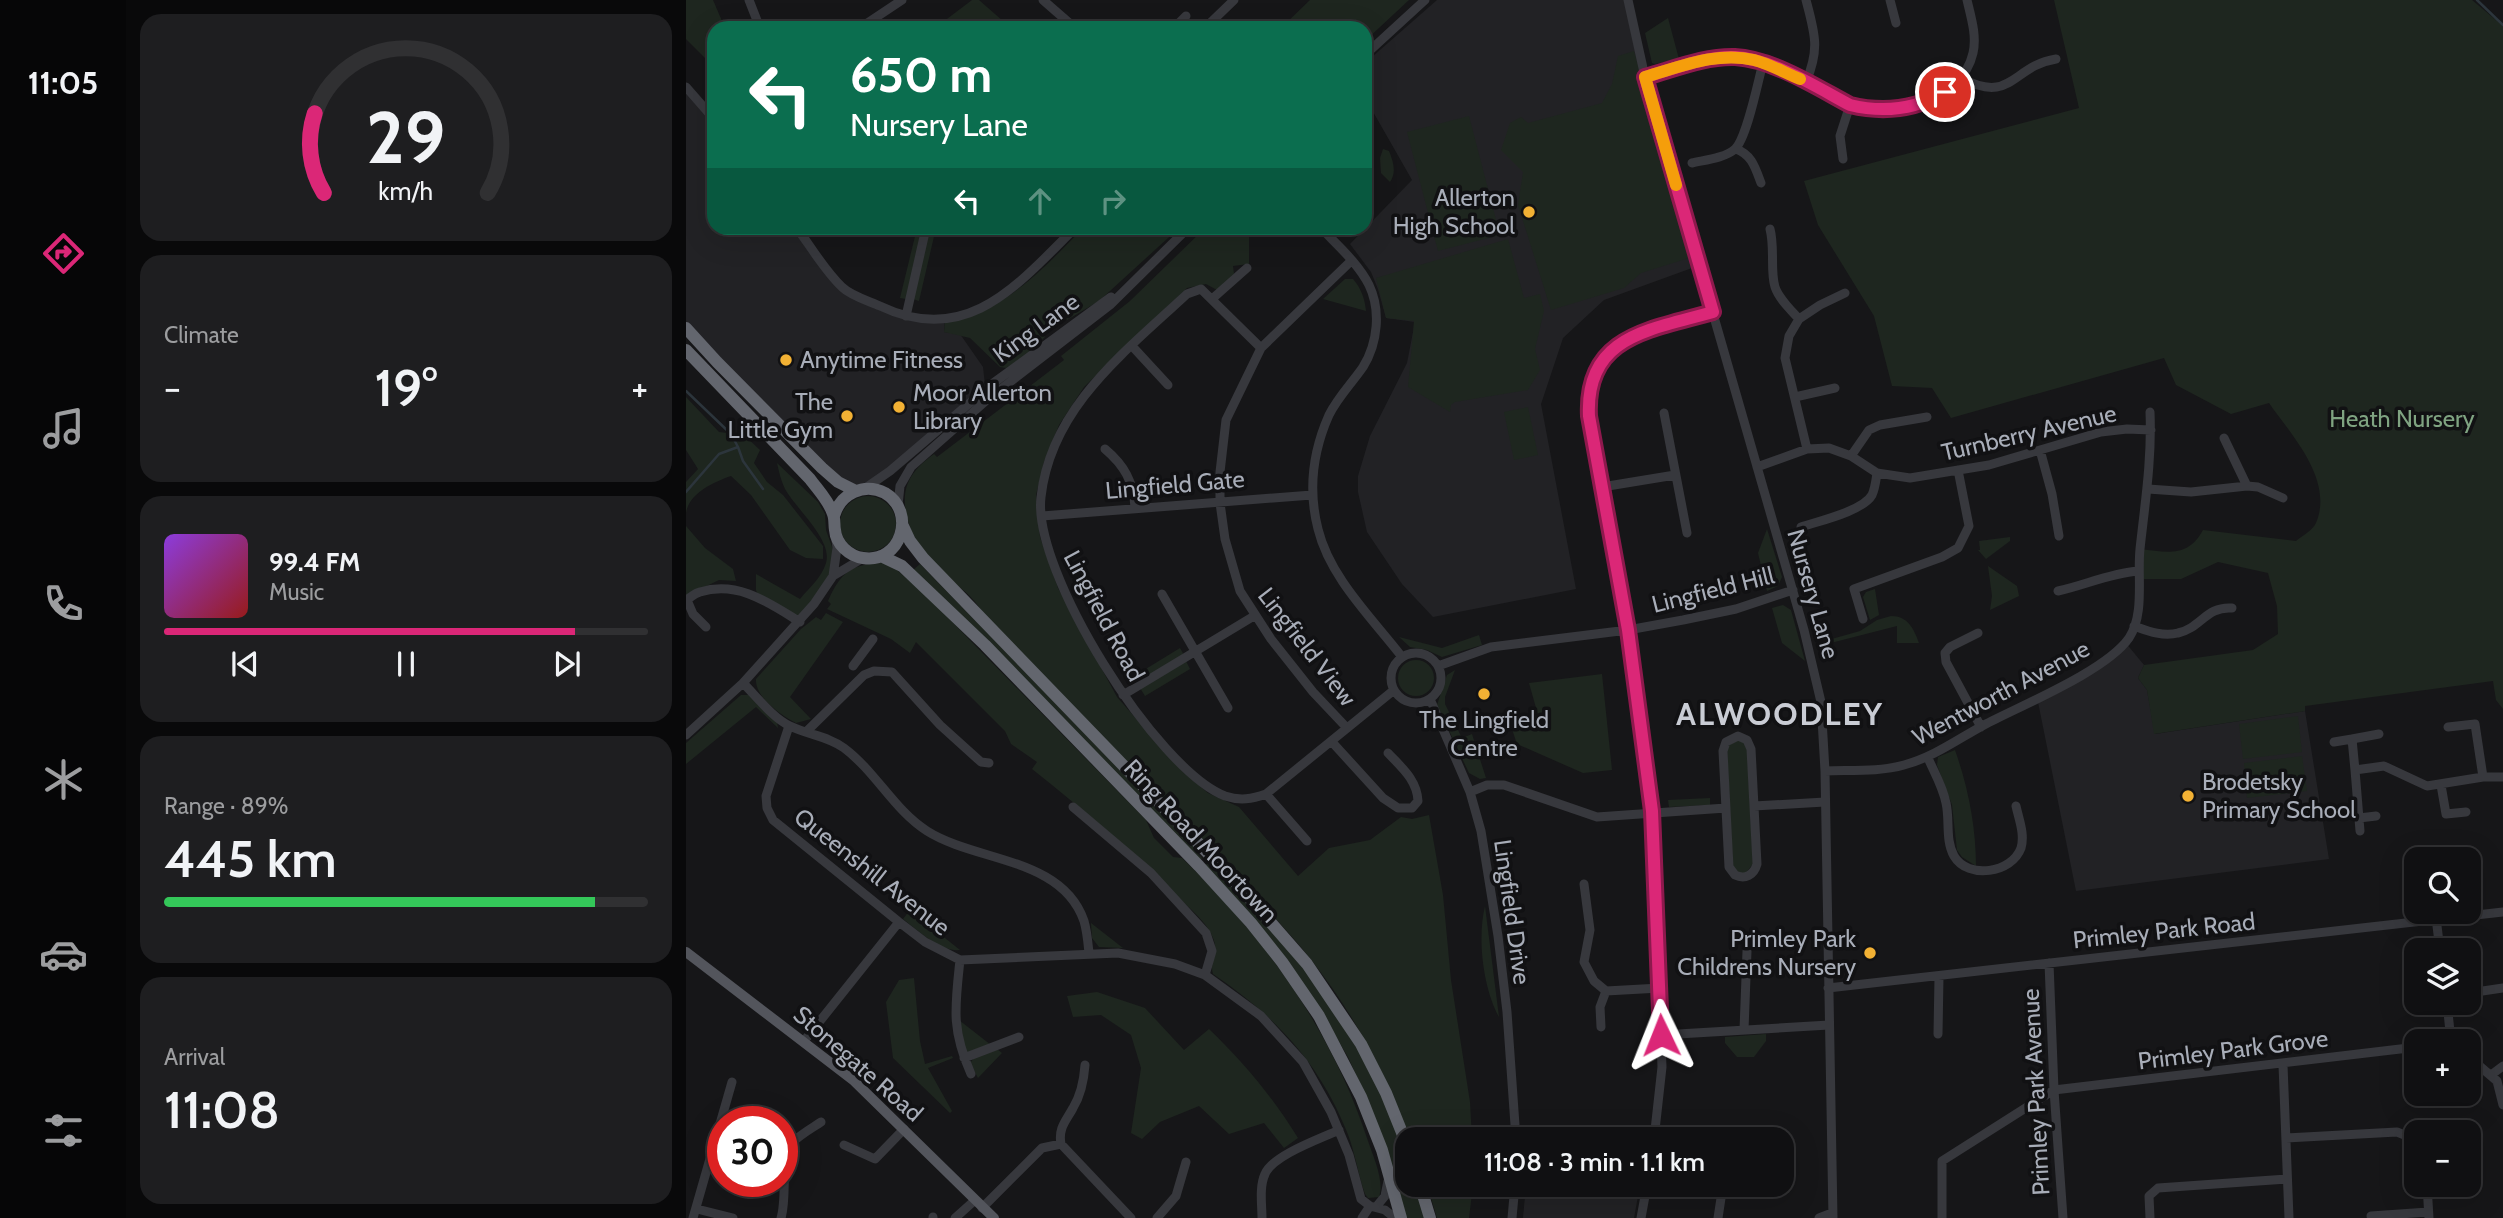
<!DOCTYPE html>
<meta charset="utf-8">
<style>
body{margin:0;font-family:Cabin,sans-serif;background:#1e1e20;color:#f1f3f6;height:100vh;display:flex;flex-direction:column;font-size:26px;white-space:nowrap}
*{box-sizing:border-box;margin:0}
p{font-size:23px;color:#9c9d9f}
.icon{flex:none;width:38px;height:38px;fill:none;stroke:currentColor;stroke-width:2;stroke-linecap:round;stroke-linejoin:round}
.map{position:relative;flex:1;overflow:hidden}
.side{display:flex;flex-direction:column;gap:14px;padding:14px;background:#09090a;width:560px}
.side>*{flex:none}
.hud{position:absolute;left:21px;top:21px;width:665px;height:214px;border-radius:21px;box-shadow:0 7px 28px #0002,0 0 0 2px #303032;background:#0b6e4f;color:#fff;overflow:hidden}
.controls{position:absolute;left:1718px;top:847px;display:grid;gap:14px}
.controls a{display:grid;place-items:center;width:77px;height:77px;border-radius:14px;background:#101012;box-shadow:0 7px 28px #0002,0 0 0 2px #303032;font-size:35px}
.speed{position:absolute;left:21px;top:1106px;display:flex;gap:14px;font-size:35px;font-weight:700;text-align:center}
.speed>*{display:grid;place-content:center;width:91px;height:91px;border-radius:50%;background:#101012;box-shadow:0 7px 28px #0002,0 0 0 2px #303032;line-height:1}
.speed .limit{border:10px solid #d22;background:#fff;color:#111}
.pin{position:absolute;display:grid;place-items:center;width:60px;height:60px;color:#fff;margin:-30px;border:4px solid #fff;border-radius:50%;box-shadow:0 2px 7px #0007}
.me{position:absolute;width:77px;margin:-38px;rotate:358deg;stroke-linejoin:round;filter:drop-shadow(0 0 5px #0008)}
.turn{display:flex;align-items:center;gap:24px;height:147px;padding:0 28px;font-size:32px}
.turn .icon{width:91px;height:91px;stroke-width:2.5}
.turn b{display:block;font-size:49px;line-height:60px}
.lanes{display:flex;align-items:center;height:66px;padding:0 28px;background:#0003;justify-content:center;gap:35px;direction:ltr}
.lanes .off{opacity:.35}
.big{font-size:52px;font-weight:600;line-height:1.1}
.side .card{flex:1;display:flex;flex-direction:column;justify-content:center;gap:10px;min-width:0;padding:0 24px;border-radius:21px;background:#1e1e20}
.side .dial{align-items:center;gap:0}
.dial svg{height:182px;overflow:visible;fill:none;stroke:#303032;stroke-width:7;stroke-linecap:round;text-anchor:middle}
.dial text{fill:#f1f3f6;stroke:none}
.song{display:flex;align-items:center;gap:21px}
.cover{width:84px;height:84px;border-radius:10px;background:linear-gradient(135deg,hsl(270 70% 55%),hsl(0 70% 35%))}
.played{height:7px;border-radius:4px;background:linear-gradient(90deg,#db2777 85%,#303032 85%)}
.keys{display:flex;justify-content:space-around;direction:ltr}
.heat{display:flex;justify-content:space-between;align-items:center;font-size:38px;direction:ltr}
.charge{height:10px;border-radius:5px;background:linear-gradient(90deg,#34c759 89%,#303032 0)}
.trip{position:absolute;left:709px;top:1127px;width:399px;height:70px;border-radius:21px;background:#101012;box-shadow:0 7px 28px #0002,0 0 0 2px #303032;font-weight:600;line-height:70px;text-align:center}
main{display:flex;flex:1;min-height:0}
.menu{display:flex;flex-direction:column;width:126px;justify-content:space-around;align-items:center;background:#060607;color:#9c9d9f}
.menu .icon{width:49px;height:49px}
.menu .current{color:#db2777}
.menu b{font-size:32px;color:#f1f3f6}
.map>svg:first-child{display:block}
.built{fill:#222225}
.green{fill:#1e261f}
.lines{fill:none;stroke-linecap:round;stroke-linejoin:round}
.stream{stroke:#2c353c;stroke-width:2.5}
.minor{stroke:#37383d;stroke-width:9}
.major{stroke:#53555c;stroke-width:10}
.highway{stroke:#63666e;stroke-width:12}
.route-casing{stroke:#8e194d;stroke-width:18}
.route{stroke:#db2777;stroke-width:12}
.slow{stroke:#f59e0b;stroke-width:12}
.poi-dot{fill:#f2b134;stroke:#111113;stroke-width:2.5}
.labels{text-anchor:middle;stroke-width:7;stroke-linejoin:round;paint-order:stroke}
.poi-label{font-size:24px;fill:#a8adb8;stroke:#111113;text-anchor:end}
.street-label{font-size:24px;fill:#a8adb8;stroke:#111113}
.park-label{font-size:24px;fill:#7fa381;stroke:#111113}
.district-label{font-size:32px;font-weight:bold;letter-spacing:2px;fill:#c9ccd4;stroke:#111113}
</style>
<main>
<nav class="menu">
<b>11:05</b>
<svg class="icon current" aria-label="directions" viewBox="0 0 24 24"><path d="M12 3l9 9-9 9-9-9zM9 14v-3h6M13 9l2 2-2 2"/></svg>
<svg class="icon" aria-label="music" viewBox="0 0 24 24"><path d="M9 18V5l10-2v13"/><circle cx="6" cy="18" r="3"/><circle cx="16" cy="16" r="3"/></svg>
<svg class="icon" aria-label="phone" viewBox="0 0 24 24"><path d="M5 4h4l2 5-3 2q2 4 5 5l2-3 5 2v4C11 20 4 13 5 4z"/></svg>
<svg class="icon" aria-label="climate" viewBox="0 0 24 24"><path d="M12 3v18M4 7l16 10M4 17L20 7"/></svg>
<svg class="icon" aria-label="car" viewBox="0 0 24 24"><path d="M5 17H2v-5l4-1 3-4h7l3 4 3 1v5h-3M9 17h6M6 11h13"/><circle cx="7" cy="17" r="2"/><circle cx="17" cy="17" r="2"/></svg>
<svg class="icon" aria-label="filters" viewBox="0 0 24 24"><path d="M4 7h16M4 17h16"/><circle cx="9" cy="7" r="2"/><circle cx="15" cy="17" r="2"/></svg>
</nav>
<section class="side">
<div class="card dial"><svg viewBox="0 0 100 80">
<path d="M14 69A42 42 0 1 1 86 69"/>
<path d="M14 69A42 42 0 0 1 10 34" stroke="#db2777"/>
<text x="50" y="56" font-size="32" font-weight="700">29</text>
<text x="50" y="72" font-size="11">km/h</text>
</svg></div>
<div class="card"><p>Climate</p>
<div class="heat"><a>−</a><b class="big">19°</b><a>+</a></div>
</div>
<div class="card">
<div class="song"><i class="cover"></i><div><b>99.4 FM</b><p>Music</p></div></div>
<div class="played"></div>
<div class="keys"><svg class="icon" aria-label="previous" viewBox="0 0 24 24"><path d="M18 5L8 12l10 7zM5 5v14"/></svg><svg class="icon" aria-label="pause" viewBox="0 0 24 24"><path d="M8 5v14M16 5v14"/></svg><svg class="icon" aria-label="next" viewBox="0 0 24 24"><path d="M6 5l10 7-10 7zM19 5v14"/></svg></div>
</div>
<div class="card"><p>Range · 89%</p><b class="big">445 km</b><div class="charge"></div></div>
<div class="card"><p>Arrival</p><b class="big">11:08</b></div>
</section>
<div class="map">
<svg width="1817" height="1218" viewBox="0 0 1817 1218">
<rect width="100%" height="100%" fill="#161618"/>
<!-- built -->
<path class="built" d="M751,0H938L956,79L1006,268L918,300L877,338L855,404L890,589L747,617L716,584L681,532L672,492V476L684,436L721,363L729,322L700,318L692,289L685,272L664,244L726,180L682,103L679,91V66L686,57Z
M0,87L28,119V228H111L157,289L205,311L259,318L258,332L274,334L297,367L299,385L178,489L152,482L0,328Z
M1439,642L1458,665L1452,678L1461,690L1469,734L1619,711L1643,859L1390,891L1351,697L1402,671Z
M840,1185H954L948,1218H837Z"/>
<!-- green -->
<path class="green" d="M0,0H27L39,28H28V67L0,39Z
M286,0H293L325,28H249Z
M624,0H723L679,41V28H595Z
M1368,0H1786L1817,26V709L1810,700L1807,681L1619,706V711L1468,734L1461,690L1452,678L1458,665L1567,650L1592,634L1591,606L1582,573L1532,562L1495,579H1452L1454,549C1481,552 1502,558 1517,530L1610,541C1616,536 1627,530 1630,523C1648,480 1606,436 1583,403L1545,414L1490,385L1478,358L1265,418L1246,388L1206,386L1188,316L1132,225L1118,181L1393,108Z
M982,18L993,59L969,64L966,63L959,33Z
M948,51L1003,258L955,273L938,288L865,310L832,205L837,172L815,150L824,123L835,117L842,123L916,103L926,84L932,56Z
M783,116L814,235L752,251L721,132Z
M697,149L703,151C707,161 711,172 704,182L695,173L694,158Z
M231,228H237L220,299L214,298Z
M244,228H250L233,301L227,299Z
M397,228H493L413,301L381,320L378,317C367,325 363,329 349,326L348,329L355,331L359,337L338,357L320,368L314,367L284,338L258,332L259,321C317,314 358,268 397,228Z
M519,228H572L563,236V264L547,266L548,274L531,290L520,284L501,288L398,387L373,425L358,462L350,495L354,537L372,588L431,697L497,772L522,793L553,807L612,876L643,848L684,840L715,817L726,819L743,815L757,895L765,980L784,1102L786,1139H724C700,1075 669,1015 626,961C611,941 593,923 577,904C560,885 555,869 531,854L298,615C286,594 277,591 260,576C240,560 225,538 220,513C215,485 226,470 248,454L251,457L378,360L375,356L444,301Z
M822,239L838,298L854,294L858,311L849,349L854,370L842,390L769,402L765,405L764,412L722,387L728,321L700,318L690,278Z
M659,279H667C675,288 679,299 680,311L637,299Z
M0,397L33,432L58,435L74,450L68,463L81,482L97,495L137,546V559L120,558L104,550L65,495L45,476C28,482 3,493 0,513V482L12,469L0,450Z
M842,407L852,455L828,460L818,412Z
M91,463L132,502L139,514L140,530L150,558L147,576L114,622L73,598L70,590V574L114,599C123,588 136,577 140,563C147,540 110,509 99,489C95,481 93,472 91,463Z
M154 524a28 28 0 1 1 56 0a28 28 0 1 1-56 0Z
M0,526L19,548L47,569L50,581L33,580L0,596Z
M1081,529L1096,577L1092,586L1081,591L1072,553Z
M1324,537V541L1300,559L1292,550H1294L1293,541Z
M197,563L206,566L236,591L460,820L468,838L487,857L496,858C579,938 646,1030 682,1141C687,1156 699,1182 693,1197L682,1198L679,1194C672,1174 669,1152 661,1132C633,1062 589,1016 527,974C523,962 533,951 527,938C521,922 504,909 492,897C447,850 397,810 346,769L351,762L325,744L319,731L230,642L224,653L205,639L141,609L145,604L142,601C155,572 165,564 197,563Z
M234,564L514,851L512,854L516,858L514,861L227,570Z
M1302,566L1331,586L1333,596L1304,610L1306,596Z
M1189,589L1193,615L1184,620L1177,597L1180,592Z
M1097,605L1105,610L1119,661L1096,643L1086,608Z
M140,613L157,622L104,697L125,719L110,723C95,715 69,698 70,679L115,629L130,617L135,620Z
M1205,616C1222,616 1228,629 1233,643H1211V626L1133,646L1135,642L1174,631L1191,620Z
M793,635L796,645L756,657L741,650L724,647L713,637L756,648Z
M494,648L498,655L449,685L445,678Z
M712 678a18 18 0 1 1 36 0a18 18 0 1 1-36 0Z
M500,661L504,669L459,696L454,688Z
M769,670L759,697V704L776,738L786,734L800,778L794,779L783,773L751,705L761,675Z
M916,674L926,770L897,773L831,744L824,723L852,715L843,683Z
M55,695H63L91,722L92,728L70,707L0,764V743Z
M1612,716L1616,752L1557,759L1553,724Z
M1052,740L1058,743L1061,749L1067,864L1059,874L1052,873L1047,868L1041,749V746Z
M1269,750C1282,787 1290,826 1290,866L1276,857L1271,850L1266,805L1251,765L1252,757Z
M1616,756L1621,791L1561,798L1558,763Z
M1024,798V805L983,807L982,800Z
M524,861L623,974L674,1053L701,1107L721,1159V1185H729L739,1218H720L687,1113L662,1057L636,1013L518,866Z
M799,906L813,1017C797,988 791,938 799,906Z
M224,910L274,950C254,952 233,931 217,919Z
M405,923L437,948L413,947L406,938Z
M228,978L234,1041L239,1064L266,1056L267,1058L242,1068L266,1111L264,1113L207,1058L200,1002L213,980Z
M411,992L459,1008L498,1050L523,1029C558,1063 586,1096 612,1138L598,1148L578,1123L543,1134L513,1106L474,1122L456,1139L445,1133L455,1068L445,1035L415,1015L387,1017L381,996Z
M273,1020L305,1045L282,1053L279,1050Z
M1080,1034V1041L1068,1057H1051L1039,1043V1037Z
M311,1049L316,1053L292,1078L284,1063L288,1058Z
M741,1185H787L783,1218H751Z"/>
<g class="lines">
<!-- stream -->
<path class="stream" d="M1791,0L1817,25
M0,391L45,434L52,447L33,454L0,492
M52,447L57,461L77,489"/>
<!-- minor -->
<path class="minor" d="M63,0L74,28
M357,0L389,28
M942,0L959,77L1118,630L1135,702L1139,771L1147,1218
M1120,0C1129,34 1134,49 1120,82
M1204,0L1210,23
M174,28L216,0
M488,28L500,16
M519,28L548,0
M679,55L739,0
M959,77C989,68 1022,54 1054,58C1083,61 1112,78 1138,91C1147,96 1157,103 1167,106C1209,119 1276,101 1287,53C1291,36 1285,17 1281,0
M1275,78C1326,105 1326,66 1370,59
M0,87L28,119
M1050,149C1066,155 1069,167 1075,183
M1157,159L1154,136L1164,105
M1006,163C1019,160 1039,158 1049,149C1061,138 1072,81 1077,63
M111,228C125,247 139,271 156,287C165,296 183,301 194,306C282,348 333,283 389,228
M635,228C651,245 672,263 683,285C695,310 692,343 677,367C666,383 652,397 643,415C627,451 622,490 632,529C644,578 686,618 716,657
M1084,229C1089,248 1084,271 1089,287C1093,299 1105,310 1113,319
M526,299L561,268
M220,316L240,228
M446,346L482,385
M575,348L515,289L501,294C439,352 365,407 355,497C346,571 470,769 539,796C554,801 566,799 580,794L708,690
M1109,397L1149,388
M978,413L1001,533
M1538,438L1561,486
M419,449C438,465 448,482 449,508
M1121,449L1099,358L1103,336L1113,319L1134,305L1159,293
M1354,450L1366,494L1373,536
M1165,456L1183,430L1194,425L1241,417
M1071,467L1121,449L1143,448L1165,456L1191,473L1224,478L1303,465L1415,432L1441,429L1465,430
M916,487L989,475
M178,489L204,471L306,384L425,297
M1462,489L1505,492L1561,486L1572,487L1597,498
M212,505L214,486L225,467L302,399L424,305L502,228
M356,516L626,495
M1115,527C1133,521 1177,511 1186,495C1189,489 1190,480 1191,473
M147,576L177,558
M1372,591C1399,585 1425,573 1452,571
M476,594L542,708
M0,600C4,598 9,593 14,592C52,580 83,603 114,622
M1,600L7,614L20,627
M1177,619L1168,589L1256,557L1272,548L1283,526L1272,470
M1448,626C1462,631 1477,637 1492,633C1515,628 1520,606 1546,608
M1292,633L1264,647L1259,653L1260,662L1295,727
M705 678a25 25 0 1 1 50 0a25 25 0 1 1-50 0Z
M167,666L187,639
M752,666L805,647L942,630L997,620L1050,609L1107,590
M57,683C71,697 87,718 104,726C122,735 142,736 158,748C190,772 208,810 241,831C290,862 376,857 398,921C401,931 402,943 403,953
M437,695L568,616
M744,699L784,792L795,831L812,936L821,1012L830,1139
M103,726L80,796L81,808L87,820L213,922L239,942L274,960L432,953L489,964L519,975L575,1016L617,1062L645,1112L663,1155L675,1199L684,1206L699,1210L709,1218
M1762,727L1789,724L1797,777
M661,728L627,692L585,639L554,591L539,539L534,503V472L540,420L575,348L665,261
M121,731L178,675L188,671L206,672L254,725L295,762L303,763
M1693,734L1666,739L1669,770L1698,766L1741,786L1797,777H1817
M0,735L57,683L128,604L147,576L151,548L150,540
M1052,736L1061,740L1065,749L1071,864C1068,875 1059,880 1049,875L1043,867L1037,751L1040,742Z
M646,742L697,798L712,808H726L732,801C731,780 716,768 702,753
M1648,742L1666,739
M1242,758C1248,772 1257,787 1260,803C1264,820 1259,840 1268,856C1282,880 1326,873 1335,848C1339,834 1333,820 1330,806
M1669,770L1674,831
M1139,771C1164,770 1194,772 1218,765C1248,757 1272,739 1298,725C1336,705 1420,671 1443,638C1459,614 1451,577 1454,549C1459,503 1466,459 1464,412
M1755,785L1760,814L1780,812
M784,792L801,785H818L911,817L1040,808
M580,794L621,841
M1068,806L1139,802
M387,807L465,873L520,933L526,951L519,975
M1673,818L1690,816
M898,884L904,930L898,962L908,981L920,991L974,988
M1750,918L1754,950
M274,960C269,1007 265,1029 285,1074
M1363,963L1368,1090L1377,1218
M1142,988L1817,912
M1783,993L1817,988
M1761,1003L1765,1041
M915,1027L914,1007L920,991
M1058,1030L1061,951
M1252,1034L1253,977
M975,1035L1143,1025
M118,1041L213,922
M1783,1057L1811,1081L1817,1105
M278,1058L333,1037
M1597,1065L1603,1218
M1805,1075L1817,1066
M1600,1138L1711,1132L1721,1136L1731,1146
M968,1139L976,1067L966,811L942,630L902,401C905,388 907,370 916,359C938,331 994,322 1027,312
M375,1144C372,1128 380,1121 387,1108C395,1095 398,1079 399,1065
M158,1145L189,1159L218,1129
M1741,1185L1743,1218
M690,1207L699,1196L702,1181
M296,1208L356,1148L375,1144L445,1218
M11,1209L47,1218
M1685,1216L1742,1212
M247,1217V1218
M7,1218L46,1082
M95,1218C102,1195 93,1156 107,1142C115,1134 126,1128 135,1122
M269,1218L288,1201
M471,1218L490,1196L500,1162
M576,1218C576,1205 573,1187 579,1174C587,1155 634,1139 653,1130
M676,1218L684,1206
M826,1218L829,1185
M955,1218L961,1185
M1032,1218L1037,1185
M1133,1218L1146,1213
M1256,1218V1161L1368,1090L1731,1047
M1464,1218L1463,1196L1472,1188L1601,1179"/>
<!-- major -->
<path class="major" d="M0,952L167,1080L308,1218"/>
<!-- highway -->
<path class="highway" d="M0,328L31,362L136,468L152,482L170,491
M0,350L124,479C132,490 143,501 147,514C149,519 148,525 149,530C150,544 163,556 177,558C215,564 231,512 199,493C178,482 154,494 148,516
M217,526L224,541L237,558L545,877L621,964L675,1044L700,1093L721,1145
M195,556L216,566L299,645L513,866L565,923L596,962L633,1016L675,1097L696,1150L715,1218
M734,1185L744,1218"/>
</g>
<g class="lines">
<!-- route casing -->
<g class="route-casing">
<path id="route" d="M975,1035L966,811L942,630L903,416C899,335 965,330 1027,312L959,77C988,69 1019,56 1049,57C1087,59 1132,88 1164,105C1197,113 1230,109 1259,92"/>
</g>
<!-- route -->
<use href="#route" class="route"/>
<!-- slow -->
<path class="slow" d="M990,185L959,77C994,67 1031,51 1068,60C1084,64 1099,73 1114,79"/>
</g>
<!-- markers -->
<g class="poi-dot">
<circle cx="843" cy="212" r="7"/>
<circle cx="100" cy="360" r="7"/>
<circle cx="213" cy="407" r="7"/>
<circle cx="161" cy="416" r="7"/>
<circle cx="798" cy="694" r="7"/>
<circle cx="1502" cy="796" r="7"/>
<circle cx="1184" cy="953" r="7"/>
</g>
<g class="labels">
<!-- poi labels -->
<g class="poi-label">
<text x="829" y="206">Allerton<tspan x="829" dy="28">High School</tspan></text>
<text x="114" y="368" text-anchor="start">Anytime Fitness</text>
<text x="227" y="401" text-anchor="start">Moor Allerton<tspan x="227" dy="28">Library</tspan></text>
<text x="147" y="410">The<tspan x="147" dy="28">Little Gym</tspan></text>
<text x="798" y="728" text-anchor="middle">The Lingfield<tspan x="798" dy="28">Centre</tspan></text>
<text x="1516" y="790" text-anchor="start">Brodetsky<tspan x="1516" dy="28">Primary School</tspan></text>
<text x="1170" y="947">Primley Park<tspan x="1170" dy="28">Childrens Nursery</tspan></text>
</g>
<!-- street labels -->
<g class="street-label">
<text transform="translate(350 328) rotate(-36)" y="8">King Lane</text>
<text transform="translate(1343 433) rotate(-13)" y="8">Turnberry Avenue</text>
<text transform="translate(489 485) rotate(-5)" y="8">Lingfield Gate</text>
<text transform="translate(1027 590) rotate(-14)" y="8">Lingfield Hill</text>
<text transform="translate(1127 594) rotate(74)" y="8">Nursery Lane</text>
<text transform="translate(418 616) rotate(62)" y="8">Lingfield Road</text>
<text transform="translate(621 647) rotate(52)" y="8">Lingfield View</text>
<text transform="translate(1315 693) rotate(-28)" y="8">Wentworth Avenue</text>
<text transform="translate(515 841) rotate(47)" y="8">Ring Road Moortown</text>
<text transform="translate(186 872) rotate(38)" y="8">Queenshill Avenue</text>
<text transform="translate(826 912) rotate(82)" y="8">Lingfield Drive</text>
<text transform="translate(1478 931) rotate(-6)" y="8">Primley Park Road</text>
<text transform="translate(1547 1050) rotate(-7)" y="8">Primley Park Grove</text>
<text transform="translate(172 1064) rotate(41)" y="8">Stonegate Road</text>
<text transform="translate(1350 1092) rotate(-93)" y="8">Primley Park Avenue</text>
</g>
<!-- park labels -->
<g class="park-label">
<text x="1716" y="427">Heath Nursery</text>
</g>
<!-- district labels -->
<g class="district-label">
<text x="1094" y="725">ALWOODLEY</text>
</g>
</g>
</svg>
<div class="controls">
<a><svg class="icon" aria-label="search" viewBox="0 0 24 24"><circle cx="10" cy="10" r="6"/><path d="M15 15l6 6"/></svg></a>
<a><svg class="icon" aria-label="layers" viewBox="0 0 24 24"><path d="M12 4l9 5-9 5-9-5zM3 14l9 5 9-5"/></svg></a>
<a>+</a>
<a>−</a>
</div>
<div class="speed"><div class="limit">30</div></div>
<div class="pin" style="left:1259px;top:92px;background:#d93025"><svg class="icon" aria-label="arrive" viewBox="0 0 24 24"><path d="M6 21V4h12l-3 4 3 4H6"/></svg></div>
<svg class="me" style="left:975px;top:1035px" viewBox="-20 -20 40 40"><path d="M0-17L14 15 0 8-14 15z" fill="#db2777" stroke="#fff" stroke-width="4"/></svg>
<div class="trip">11:08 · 3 min · 1.1 km</div>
<div class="hud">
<div class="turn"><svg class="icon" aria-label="left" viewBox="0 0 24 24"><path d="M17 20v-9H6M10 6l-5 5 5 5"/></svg><div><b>650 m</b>Nursery Lane</div></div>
<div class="lanes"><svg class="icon" aria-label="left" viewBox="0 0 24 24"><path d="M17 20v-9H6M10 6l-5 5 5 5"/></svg><svg class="icon off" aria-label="ahead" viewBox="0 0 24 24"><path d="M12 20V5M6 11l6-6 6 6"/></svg><svg class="icon off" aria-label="right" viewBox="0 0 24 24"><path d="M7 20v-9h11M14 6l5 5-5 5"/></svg></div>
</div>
</div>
</main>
